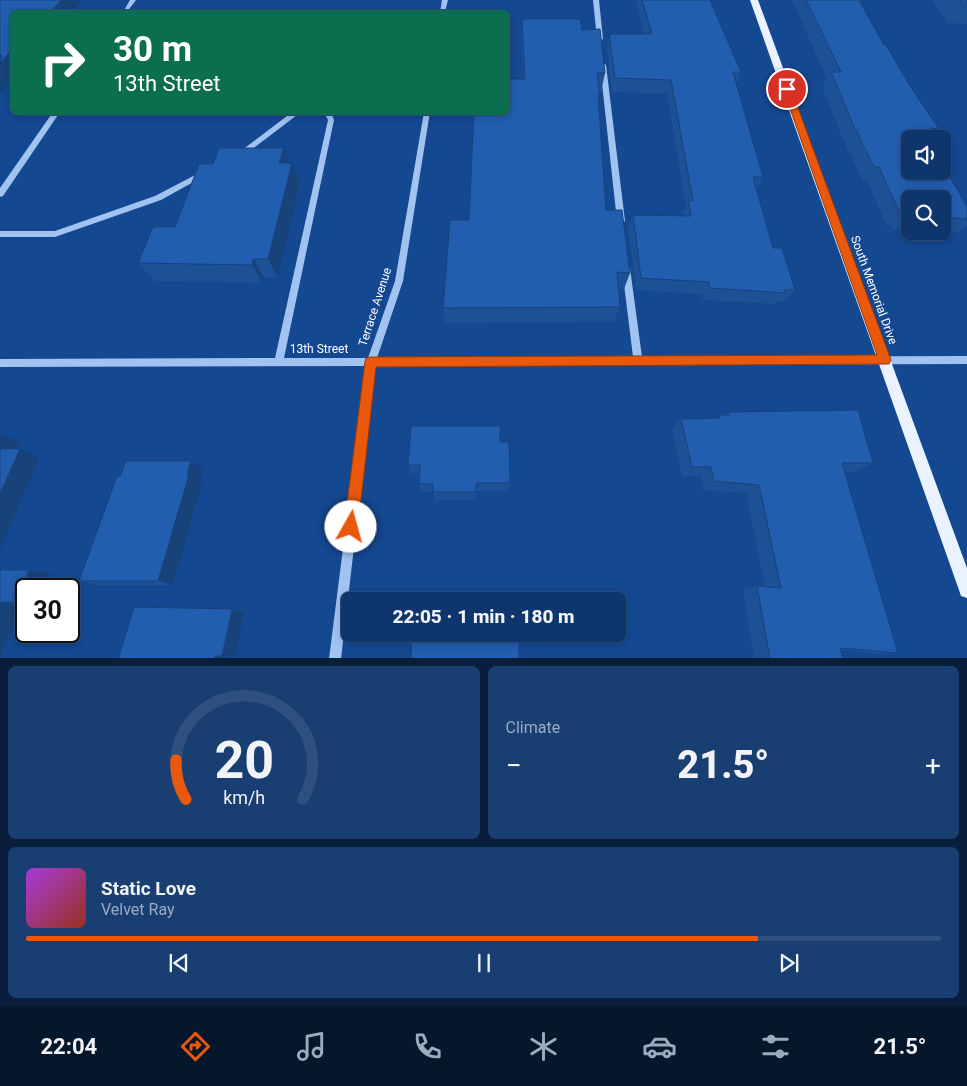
<!DOCTYPE html>
<meta charset="utf-8">
<style>
body{margin:0;font-family:Roboto,sans-serif;background:#183e72;color:#f1f3f6;height:100vh;display:flex;flex-direction:column;font-size:19px;white-space:nowrap}
*{box-sizing:border-box;margin:0}
p{font-size:16px;color:#9babc2}
.icon{flex:none;width:28px;height:28px;fill:none;stroke:currentColor;stroke-width:2;stroke-linecap:round;stroke-linejoin:round}
.map{position:relative;height:658px;overflow:hidden}
.side{display:flex;flex-direction:column;gap:8px;padding:8px;background:#081e3b;flex:1}
.side>*{flex:none}
.hud{position:absolute;left:10px;top:10px;width:500px;height:105px;border-radius:8px;box-shadow:0 2px 8px #0003,0 0 0 1px #2f507f;background:#0b6e4f;color:#fff;overflow:hidden}
.fabs{position:absolute;left:901px;top:130px;display:grid;gap:10px}
.fabs a{display:grid;place-items:center;width:50px;height:50px;border-radius:8px;background:#0f366c;box-shadow:0 2px 8px #0003,0 0 0 1px #2f507f;font-size:25px}
.speed{position:absolute;left:15px;top:578px;display:flex;gap:10px;font-size:25px;font-weight:700;text-align:center}
.speed>*{display:grid;place-content:center;width:65px;height:65px;border-radius:50%;background:#0f366c;box-shadow:0 2px 8px #0003,0 0 0 1px #2f507f;line-height:1}
.speed .limit{border:2px solid #111;border-radius:8px;background:#fff;color:#111}
.pin{position:absolute;display:grid;place-items:center;width:42px;height:42px;color:#fff;margin:-21px;border:2px solid #fff;border-radius:50%;box-shadow:0 1px 5px #0007}
.me{position:absolute;width:55px;margin:-28px;rotate:7deg;stroke-linejoin:round;filter:drop-shadow(0 0 4px #0008)}
.turn{display:flex;align-items:center;gap:18px;height:105px;padding:0 20px;font-size:22px}
.turn .icon{width:65px;height:65px;stroke-width:2.5}
.turn b{display:block;font-size:35px;line-height:42px}
.big{font-size:38px;font-weight:800;line-height:1.1}
.side .tile{flex:1;display:flex;flex-direction:column;justify-content:center;gap:8px;min-width:0;padding:0 18px;border-radius:8px;background:#183e72}
.side .dial{align-items:center;gap:0}
.dial svg{height:130px;overflow:visible;fill:none;stroke:#2f507f;stroke-width:7;stroke-linecap:round;text-anchor:middle}
.dial text{fill:#f1f3f6;stroke:none}
.song{display:flex;align-items:center;gap:15px}
.cover{width:60px;height:60px;border-radius:8px;background:linear-gradient(135deg,hsl(280 70% 55%),hsl(10 70% 35%))}
.played{height:5px;border-radius:2px;background:linear-gradient(90deg,#ea580c 80%,#2f507f 80%)}
.keys{display:flex;justify-content:space-around;direction:ltr}
.heat{display:flex;justify-content:space-between;align-items:center;font-size:28px;direction:ltr}
.side .tiles{flex:1;display:grid;gap:8px;grid-template-columns:1fr 1fr}
.tile:last-child{grid-column:span 2}
.trip{position:absolute;left:341px;top:592px;width:285px;height:50px;border-radius:8px;background:#0f366c;box-shadow:0 2px 8px #0003,0 0 0 1px #2f507f;font-weight:800;line-height:50px;text-align:center}
.tabs{display:flex;height:80px;justify-content:space-around;align-items:center;background:#06162b;color:#9babc2}
.tabs .icon{width:35px;height:35px}
.tabs .active{color:#ea580c}
.tabs b{font-size:22px;color:#f1f3f6}
.map>svg:first-child{display:block}
.lines{fill:none;stroke-linecap:round;stroke-linejoin:round}
.minor{fill:#a0c3f1;fill-rule:evenodd}
.major{fill:#eaf2ff;fill-rule:evenodd}
.wall{fill:#1d5196}
.shaded-wall{fill:#18427a}
.building{fill:#225eaf;stroke:#18427a}
.route{fill:#ea580c;stroke:#983908}
.labels{text-anchor:middle;stroke-width:5;stroke-linejoin:round;paint-order:stroke}
.street-label{font-size:12px;fill:#fff;stroke:#144890}
</style>
<div class="map">
<svg width="967" height="659" viewBox="0 0 967 659">
<rect width="100%" height="100%" fill="#144890"/>
<g class="lines">
<!-- minor -->
<path class="minor" d="M130,0H136L127,12H123Z
M442,0H448L445,12H440Z
M593,0H599L603,39L600,41L597,39Z
M603,63L606,65L625,221L621,224L617,221L600,65Z
M53,112H60L3,196L0,197V188Z
M301,112L242,157H238V153L291,113Z
M324,112H331L334,120L284,358H368L395,281L424,112H430L403,281L377,358L633,357L622,268L626,265L630,268L642,357L967,356V364L375,366L341,659H329L366,366L0,367V359L275,358L328,120Z
M199,173H202L206,175L161,200L55,237H0V231H55L155,196Z"/>
<!-- major -->
<path class="major" d="M750,0H758L967,568V598L961,596L959,590Z"/>
</g>
<!-- wall -->
<path class="wall" d="M636,0H710L741,72L736,84L763,177L757,189L773,248L795,290L785,302L778,301L776,304L703,300L702,294L636,290L628,228L633,215L683,216L682,214L686,206L667,94L612,92L607,48L609,34H644Z
M792,0H859L884,45L910,86L939,129L934,135L948,162L944,166L967,219V225L958,233L930,231H942V199H910V230L893,229L891,225H886L868,182L863,181L843,139L822,87L827,78Z
M932,0H967V24L948,23Z
M522,19L582,30L605,73L601,92H600V94L599,102L606,210L630,273L624,289H618L620,307L614,322L444,323L443,308L469,220L523,79L521,37Z
M290,163L300,183L278,277H264L263,283L154,281L138,263Z
M727,412L873,463L855,472H845L898,653L875,654L841,650L843,659H754L743,590L757,586L765,587L746,493L703,490L701,476H682L672,429L681,419L717,418L720,415H725Z
M500,442L510,483L509,491H476V500H435L433,492H421L419,484V473H411L408,465Z
M203,469L200,481L202,483L173,585H98L79,581L120,476Z
M0,570L49,574L44,589H26V605H21L0,657Z"/>
<!-- shaded-wall -->
<path class="shaded-wall" d="M61,0H81L72,12H51Z
M12,49V78L0,94V64Z
M284,148L291,167L292,163L300,183L278,277L268,259L279,163Z
M253,259L264,277L263,283L252,265Z
M1,434L20,443L14,458L0,452V436Z
M20,449L39,458L0,550V494Z
M191,461L203,469L200,481L202,483L173,585L158,581Z
M29,570L49,574L44,589H26V603L16,602Z
M0,602L21,605L0,657Z
M232,609L244,612L235,656H222Z
M215,656H228L227,659H214Z"/>
<!-- building -->
<path class="building" d="M0,0H61L51,12H12V49L0,64L2,56L0,54Z
M642,0H710L741,72H733L763,177H753L773,248H782L795,290H784L785,293L710,288L709,282L641,278L633,215L691,216L688,201H693L671,80L615,78L609,34H652Z
M806,0H859L884,45H886L910,86L939,129L930,128L935,139H910V171H942V163L967,207V219L942,217V199H910V215H906L904,211H899L879,167H874L853,124L831,72H841Z
M961,0H967V3H963Z
M522,19H580L582,30L600,29L605,73H597L600,94H598L606,210H622L630,273L617,272L620,307L443,308L450,220H469L474,112H508V79H525Z
M219,148H284L279,163H292L268,259H253L252,265L138,263L153,227H175L199,164H213Z
M942,152L948,162H942Z
M858,410L873,463H842L898,653L840,648L843,659H770L757,586L781,588L759,485L714,481L711,467H692L681,419L720,418V415H729L727,412Z
M411,426H500V442H509L510,483H476V492H433V484H419L420,465H408Z
M0,449H20L0,494Z
M126,461H191L187,475H189L158,581H79L117,476H120Z
M0,570H29L16,602H0Z
M134,607L232,609L222,656H215L214,659H118Z
M412,634H519V659H411Z"/>
<!-- route -->
<path class="route" d="M784,88L791,89L891,360L889,364L376,367L358,527L356,532L351,534L346,532L344,527L365,362L366,358L371,357L877,355L783,89Z"/>
<g class="labels">
<!-- street labels -->
<g class="street-label">
<text transform="translate(874 290) rotate(70)" y="4">South Memorial Drive</text>
<text transform="translate(375 307) rotate(-72)" y="4">Terrace Avenue</text>
<text x="319" y="353">13th Street</text>
</g>
</g>
</svg>
<div class="fabs">
<a><svg class="icon" aria-label="sound" viewBox="0 0 24 24"><path d="M4 9h4l5-4v14l-5-4H4zM17 9q2 3 0 6"/></svg></a>
<a><svg class="icon" aria-label="search" viewBox="0 0 24 24"><circle cx="10" cy="10" r="6"/><path d="M15 15l6 6"/></svg></a>
</div>
<div class="speed"><div class="limit">30</div></div>
<div class="pin" style="left:787px;top:89px;background:#d93025"><svg class="icon" aria-label="arrive" viewBox="0 0 24 24"><path d="M6 21V4h12l-3 4 3 4H6"/></svg></div>
<svg class="me" style="left:351px;top:527px" viewBox="-20 -20 40 40"><circle r="19" fill="#fff"/><path d="M0-13L10 11 0 6-10 11z" fill="#ea580c"/></svg>
<div class="trip">22:05 · 1 min · 180 m</div>
<div class="hud">
<div class="turn"><svg class="icon" aria-label="right" viewBox="0 0 24 24"><path d="M7 20v-9h11M14 6l5 5-5 5"/></svg><div><b>30 m</b>13th Street</div></div>
</div>
</div>
<section class="side">
<div class="tiles">
<div class="tile dial"><svg viewBox="0 0 100 80">
<path d="M14 69A42 42 0 1 1 86 69"/>
<path d="M14 69A42 42 0 0 1 8 45" stroke="#ea580c"/>
<text x="50" y="56" font-size="32" font-weight="700">20</text>
<text x="50" y="72" font-size="11">km/h</text>
</svg></div>
<div class="tile"><p>Climate</p>
<div class="heat"><a>−</a><b class="big">21.5°</b><a>+</a></div>
</div>
<div class="tile">
<div class="song"><i class="cover"></i><div><b>Static Love</b><p>Velvet Ray</p></div></div>
<div class="played"></div>
<div class="keys"><svg class="icon" aria-label="previous" viewBox="0 0 24 24"><path d="M18 5L8 12l10 7zM5 5v14"/></svg><svg class="icon" aria-label="pause" viewBox="0 0 24 24"><path d="M8 5v14M16 5v14"/></svg><svg class="icon" aria-label="next" viewBox="0 0 24 24"><path d="M6 5l10 7-10 7zM19 5v14"/></svg></div>
</div>
</div>
</section>
<nav class="tabs">
<b>22:04</b>
<svg class="icon active" aria-label="directions" viewBox="0 0 24 24"><path d="M12 3l9 9-9 9-9-9zM9 14v-3h6M13 9l2 2-2 2"/></svg>
<svg class="icon" aria-label="music" viewBox="0 0 24 24"><path d="M9 18V5l10-2v13"/><circle cx="6" cy="18" r="3"/><circle cx="16" cy="16" r="3"/></svg>
<svg class="icon" aria-label="phone" viewBox="0 0 24 24"><path d="M5 4h4l2 5-3 2q2 4 5 5l2-3 5 2v4C11 20 4 13 5 4z"/></svg>
<svg class="icon" aria-label="climate" viewBox="0 0 24 24"><path d="M12 3v18M4 7l16 10M4 17L20 7"/></svg>
<svg class="icon" aria-label="car" viewBox="0 0 24 24"><path d="M5 17H2v-5l4-1 3-4h7l3 4 3 1v5h-3M9 17h6M6 11h13"/><circle cx="7" cy="17" r="2"/><circle cx="17" cy="17" r="2"/></svg>
<svg class="icon" aria-label="filters" viewBox="0 0 24 24"><path d="M4 7h16M4 17h16"/><circle cx="9" cy="7" r="2"/><circle cx="15" cy="17" r="2"/></svg>
<b>21.5°</b>
</nav>
